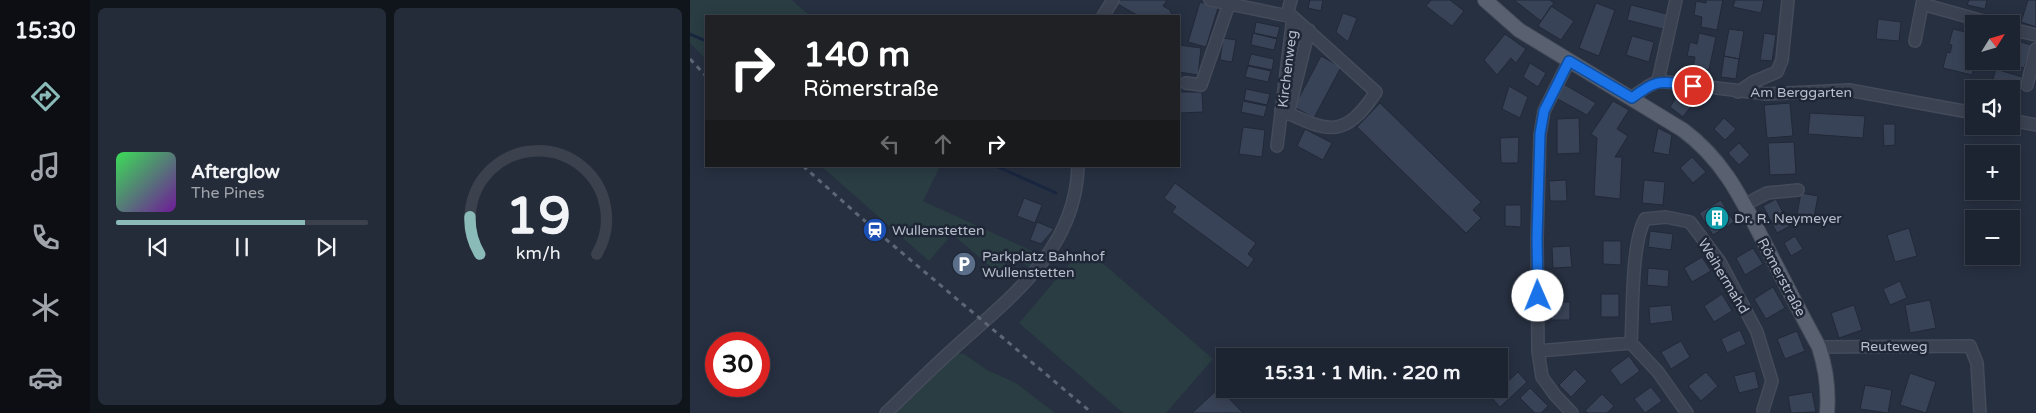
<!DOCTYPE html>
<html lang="de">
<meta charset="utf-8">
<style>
body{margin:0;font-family:"Varela Round",sans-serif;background:#252c39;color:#f1f3f6;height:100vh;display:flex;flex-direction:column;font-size:19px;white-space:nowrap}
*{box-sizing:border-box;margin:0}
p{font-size:16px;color:#a0a4ab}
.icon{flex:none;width:28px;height:28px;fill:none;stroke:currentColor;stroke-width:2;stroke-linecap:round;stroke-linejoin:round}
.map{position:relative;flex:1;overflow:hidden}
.panel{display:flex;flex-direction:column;gap:8px;padding:8px;background:#10141b;width:600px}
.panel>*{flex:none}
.guide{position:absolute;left:15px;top:15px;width:475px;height:152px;border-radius:0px;box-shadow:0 2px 12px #0003,0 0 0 1px #3b414d;background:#202124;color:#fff;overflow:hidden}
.needle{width:32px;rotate:53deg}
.controls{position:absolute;left:1275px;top:15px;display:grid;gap:10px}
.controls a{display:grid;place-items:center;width:55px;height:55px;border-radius:0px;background:#1d2431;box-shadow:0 2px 12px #0003,0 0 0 1px #3b414d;font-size:25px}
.speed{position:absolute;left:15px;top:332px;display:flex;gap:10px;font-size:25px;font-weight:700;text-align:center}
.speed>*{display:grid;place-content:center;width:65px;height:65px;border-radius:50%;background:#1d2431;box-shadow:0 2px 12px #0003,0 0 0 1px #3b414d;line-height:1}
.speed .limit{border:8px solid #d22;background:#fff;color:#111}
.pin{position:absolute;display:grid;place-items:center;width:42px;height:42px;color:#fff;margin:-21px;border:2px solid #fff;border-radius:50%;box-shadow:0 1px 5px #0007}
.me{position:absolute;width:55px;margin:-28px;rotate:359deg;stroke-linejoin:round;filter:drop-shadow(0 0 4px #0008)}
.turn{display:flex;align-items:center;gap:18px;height:105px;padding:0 15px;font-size:22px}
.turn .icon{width:65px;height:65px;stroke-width:2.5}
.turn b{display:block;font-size:35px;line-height:42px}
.lanes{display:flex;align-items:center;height:48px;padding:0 15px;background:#0003;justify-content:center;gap:25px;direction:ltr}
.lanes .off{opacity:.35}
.panel .card{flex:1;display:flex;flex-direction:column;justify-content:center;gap:8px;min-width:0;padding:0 18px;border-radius:8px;background:#252c39}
.panel .dial{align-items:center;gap:0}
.dial svg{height:130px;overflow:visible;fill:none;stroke:#3b414d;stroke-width:7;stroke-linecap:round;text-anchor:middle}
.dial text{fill:#f1f3f6;stroke:none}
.song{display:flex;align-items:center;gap:15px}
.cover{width:60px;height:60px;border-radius:8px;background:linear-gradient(135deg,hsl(130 70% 55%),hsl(280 70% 35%))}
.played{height:5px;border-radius:2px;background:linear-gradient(90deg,#8bbbb9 75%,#3b414d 75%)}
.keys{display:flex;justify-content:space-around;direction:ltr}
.panel .tiles{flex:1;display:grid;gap:8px;grid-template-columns:repeat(2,1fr)}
.trip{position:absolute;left:526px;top:348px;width:292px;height:50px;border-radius:0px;background:#1d2431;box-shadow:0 2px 12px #0003,0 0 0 1px #3b414d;font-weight:700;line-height:50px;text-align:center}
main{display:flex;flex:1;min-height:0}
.tab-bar{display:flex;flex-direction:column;width:90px;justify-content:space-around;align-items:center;background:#0c0e14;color:#a0a4ab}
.tab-bar .icon{width:35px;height:35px}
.tab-bar .active{color:#8bbbb9}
.tab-bar b{font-size:22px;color:#f1f3f6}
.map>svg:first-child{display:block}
.green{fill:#293d42}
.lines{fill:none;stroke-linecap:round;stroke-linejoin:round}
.stream{stroke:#19263f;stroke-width:3}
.building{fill:#394357;stroke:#212938}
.minor-casing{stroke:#444b5a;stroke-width:14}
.major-casing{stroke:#444b5a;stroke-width:16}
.minor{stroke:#3b4251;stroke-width:11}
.major{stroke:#596170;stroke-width:14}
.rail{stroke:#5d6677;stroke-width:3;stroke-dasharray:5 5;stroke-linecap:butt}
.route-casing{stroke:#114b97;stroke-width:12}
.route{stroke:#1a73e8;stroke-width:9}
.labels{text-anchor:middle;stroke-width:5;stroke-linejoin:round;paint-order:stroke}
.street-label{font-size:14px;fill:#b7bdcb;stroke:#1f2736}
.poi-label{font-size:14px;fill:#b7bdcb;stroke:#1f2736;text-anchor:start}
</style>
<main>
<nav class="tab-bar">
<b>15:30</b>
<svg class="icon active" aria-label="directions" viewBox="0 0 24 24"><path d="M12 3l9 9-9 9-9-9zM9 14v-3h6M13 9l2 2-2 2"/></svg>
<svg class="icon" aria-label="music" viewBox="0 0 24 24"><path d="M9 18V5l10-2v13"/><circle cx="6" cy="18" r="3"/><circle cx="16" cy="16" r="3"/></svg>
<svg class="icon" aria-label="phone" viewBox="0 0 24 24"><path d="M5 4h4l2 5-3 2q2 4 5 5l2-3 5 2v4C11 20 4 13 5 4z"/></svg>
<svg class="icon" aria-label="climate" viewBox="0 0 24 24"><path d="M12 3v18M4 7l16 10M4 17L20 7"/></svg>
<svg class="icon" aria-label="car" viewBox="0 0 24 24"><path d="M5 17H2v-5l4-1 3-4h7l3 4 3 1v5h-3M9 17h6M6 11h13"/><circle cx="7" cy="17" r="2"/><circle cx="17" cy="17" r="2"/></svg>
</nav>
<section class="panel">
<div class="tiles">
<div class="card">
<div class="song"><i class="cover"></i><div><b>Afterglow</b><p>The Pines</p></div></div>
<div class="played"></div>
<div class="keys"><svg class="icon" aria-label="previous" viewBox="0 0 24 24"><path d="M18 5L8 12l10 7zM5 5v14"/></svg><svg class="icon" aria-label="pause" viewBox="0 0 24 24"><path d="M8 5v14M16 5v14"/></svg><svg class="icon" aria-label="next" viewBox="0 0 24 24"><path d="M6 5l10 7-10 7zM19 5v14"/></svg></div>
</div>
<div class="card dial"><svg viewBox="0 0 100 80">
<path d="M14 69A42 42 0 1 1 86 69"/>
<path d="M14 69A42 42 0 0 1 8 46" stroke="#8bbbb9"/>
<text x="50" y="56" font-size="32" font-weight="700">19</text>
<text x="50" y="72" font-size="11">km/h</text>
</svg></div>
</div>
</section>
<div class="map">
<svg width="1346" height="413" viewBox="0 0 1346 413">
<rect width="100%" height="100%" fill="#273041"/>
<!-- green -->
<path class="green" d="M0,0H102L120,16H16V59L0,43Z
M131,166H250L233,201L355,257L344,271L333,263L324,259L318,261L310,269L301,267L262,234L239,261Z
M394,247L523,359L476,413H433L329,323Z
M266,353L274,354L297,370L326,383L365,413H202Z"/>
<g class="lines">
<!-- stream -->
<path class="stream" d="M0,34L16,41
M306,166L366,193"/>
</g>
<!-- building -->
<path class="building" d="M425,0H477L473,6L480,10L482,15L449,16L424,2Z
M620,0H633L631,11L618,8Z
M741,0H760L774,11L762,26L736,6Z
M824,0H860L864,3L851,21Z
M1016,0H1033L1027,30L1011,27L1012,17L1004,15L1006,1L1016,3Z
M1045,0H1074L1071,13L1043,7Z
M1279,0H1297L1295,9L1277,5Z
M1338,0H1346V27L1331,22Z
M510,2L528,8L516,47L498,42Z
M906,3L925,10L909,56L889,48Z
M941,5L977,14L973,29L937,20Z
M861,6L884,21L871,40L848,26Z
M653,13L667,18L658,42L646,32Z
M1188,19L1211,22L1209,41L1186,39Z
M566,22L590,27L587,38L564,33Z
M1039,29L1054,31L1049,59L1034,56Z
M1263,29L1284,34L1282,46L1284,47L1285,61L1282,75L1253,68L1257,52L1260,53L1262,45L1259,44Z
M563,33L587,39L584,50L561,45Z
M1009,33L1026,37L1019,70L1003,67L1005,57L997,56L1000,42L1007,44Z
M1074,33L1086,35L1082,61L1070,60Z
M815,34L836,49L826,63L821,58L807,75L794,60Z
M942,36L964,42L959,62L936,55Z
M533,38L546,40L542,62L530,60Z
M1321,39L1341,45L1334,68L1312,61H1321Z
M489,45L511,48L508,75L489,72Z
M561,54L584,59L582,70L558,65Z
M631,56L651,67L624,118L604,107Z
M1034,56L1049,59L1046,79L1031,77Z
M840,63L856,73L848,87L833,77Z
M558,66L581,71L578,82L555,77Z
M1306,69L1332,77L1325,99L1321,97V89H1300Z
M872,83L906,103L897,115L864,97Z
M819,86L838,97L830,118L812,109Z
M556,89L580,94L577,105L554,100Z
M489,92H512L513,112L489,113Z
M988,95L1002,105L993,117L980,107Z
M553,101L577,106L574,117L551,112Z
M923,101L939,110L927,129L938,136L925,157H932L930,199L904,196L907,138L901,134Z
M690,103L791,202L783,210L791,218L776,233L667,127Z
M1100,103L1103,136L1077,138L1074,105Z
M1120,113L1175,116L1173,138L1118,134Z
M889,118L890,153L867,154V119Z
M1034,118L1046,129L1035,140L1024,129Z
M1193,124H1205V145L1194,146Z
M553,127L575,130L572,157L549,154Z
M968,128L982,135L979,155L963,152Z
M615,129L642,143L633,160L607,146Z
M829,137L828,163H811L810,138Z
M1104,142L1106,174L1080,175L1078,143Z
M1049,143L1060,155L1049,165L1038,153Z
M1002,157L1016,172L1003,183L990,168Z
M876,180L877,201H860L859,181Z
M954,180L975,182L973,205L952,203Z
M485,183L566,243L558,254L564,259L558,268L482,212L486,207L474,198Z
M1111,193L1128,196L1124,217L1107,214Z
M334,198L352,205L345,223L327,216Z
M1086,199L1100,226L1087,233L1073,206Z
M1031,200L1044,222L1023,235L1009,213Z
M815,205H831V227L815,226Z
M347,222L364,229L351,244L340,240Z
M1219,228L1227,256L1205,262L1197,235Z
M960,231L983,234L981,250L958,247Z
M1105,236L1113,249L1101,256L1094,243Z
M913,241H931V265L913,264Z
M880,246L882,267L863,268L862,247Z
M1063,248L1073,264L1055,275L1046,258Z
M1012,257L1021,271L1002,282L994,268Z
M958,268L979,270L978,287L957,285Z
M1210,281L1217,298L1200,305L1193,289Z
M1083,287L1095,308L1076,319L1064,299Z
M911,294H929V317H911Z
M1032,294L1042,311L1024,322L1014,306Z
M1240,300L1246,328L1220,333L1215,305Z
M862,302H880V320H861Z
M981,305L983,321L960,324L959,307Z
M1164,305L1172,330L1149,338L1141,313Z
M1050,330L1056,344L1037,353L1031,339Z
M1107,331L1115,351L1095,359L1087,339Z
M991,341L1000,357L981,369L971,352Z
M939,356L950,371L931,385L920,370Z
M885,369L897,381L881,397L869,385Z
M1065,371L1069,388L1049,393L1044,376Z
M828,372L837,382L810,407L801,397Z
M1016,372L1028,386L1011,401L998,386Z
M1220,373L1246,382L1236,413L1210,405Z
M1175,385L1202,390L1198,413L1170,409Z
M961,387L972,401L955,413L944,399Z
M529,388L553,413H502Z
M840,388L858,406L851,413H845L830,398Z
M1122,392L1126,412L1101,413L1098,396Z
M912,394L924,406L917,413H898L895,411Z"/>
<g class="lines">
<!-- minor casing -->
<g class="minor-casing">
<path id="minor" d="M520,0L603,17
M1232,4L1304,24
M597,15L601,0
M413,16L423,0
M1321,29L1346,35
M1225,41L1233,0
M879,61L854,111L850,135L847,238L848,351L852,377L865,395L882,413
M968,81L986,0
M496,83L511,85L539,4
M1337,85L1346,49
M1048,92L1063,82L1087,72L1092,60L1098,0
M942,97L957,87L968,81L1077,94L1159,90L1284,113
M591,110C638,132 654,140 686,92L603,17
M598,114L619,30
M1321,120L1346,125
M587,146L603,17
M1054,205L1077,193L1108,190
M1129,347L1280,346L1287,363L1290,413
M848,351L941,343
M196,413C221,389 245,365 271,342C326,293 386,246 388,166
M997,413L968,372L941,343C943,313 941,244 955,219L976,217L1000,222L1030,262L1067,332L1082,381L1073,410"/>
</g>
<!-- major casing -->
<g class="major-casing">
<path id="major" d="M795,0L829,30L993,130C1036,162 1053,202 1077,248C1094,281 1111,314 1129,347C1136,369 1139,390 1137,413"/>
</g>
<!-- minor -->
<use href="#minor" class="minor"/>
<!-- major -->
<use href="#major" class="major"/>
<!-- rail -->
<path class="rail" d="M0,59L16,76
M113,166L185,230L402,413"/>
</g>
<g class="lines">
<!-- route casing -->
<g class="route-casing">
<path id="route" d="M848,296L847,238L850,134L854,111L879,61L942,98C969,77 971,82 1003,86"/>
</g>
<!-- route -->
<use href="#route" class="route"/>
</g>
<!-- icons -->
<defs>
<g id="building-disc" transform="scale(1.25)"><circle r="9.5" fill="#0f9aa8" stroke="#1f2736"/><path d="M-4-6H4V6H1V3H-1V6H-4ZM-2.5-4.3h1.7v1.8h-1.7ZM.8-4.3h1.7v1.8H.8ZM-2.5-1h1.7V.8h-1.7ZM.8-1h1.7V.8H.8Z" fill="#fff"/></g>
<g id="station-disc" transform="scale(1.25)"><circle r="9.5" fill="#1a4fb4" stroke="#1f2736"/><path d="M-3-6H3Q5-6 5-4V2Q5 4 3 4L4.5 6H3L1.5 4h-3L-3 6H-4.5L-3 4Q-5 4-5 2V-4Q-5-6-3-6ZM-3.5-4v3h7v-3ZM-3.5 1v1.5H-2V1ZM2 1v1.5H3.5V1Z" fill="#fff"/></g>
<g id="parking-disc" transform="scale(1.25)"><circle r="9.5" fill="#5c6f8a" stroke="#1f2736"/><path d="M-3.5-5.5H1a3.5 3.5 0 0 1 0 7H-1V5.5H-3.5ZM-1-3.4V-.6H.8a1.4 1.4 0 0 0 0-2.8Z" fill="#fff"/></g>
</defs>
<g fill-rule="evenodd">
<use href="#building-disc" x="1027" y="218"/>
<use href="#station-disc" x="185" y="230"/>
<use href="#parking-disc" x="274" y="264"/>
</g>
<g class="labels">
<!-- street labels -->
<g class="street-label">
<text transform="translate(597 69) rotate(-83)" y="5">Kirchenweg</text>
<text x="1111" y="97">Am Berggarten</text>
<text transform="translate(1034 276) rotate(59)" y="5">Weihermahd</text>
<text transform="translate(1092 277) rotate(62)" y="5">Römerstraße</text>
<text x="1204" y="351">Reuteweg</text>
</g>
<!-- poi labels -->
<g class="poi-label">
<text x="1044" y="223">Dr. R. Neymeyer</text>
<text x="202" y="235">Wullenstetten</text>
<text x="292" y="261">Parkplatz Bahnhof<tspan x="292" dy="16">Wullenstetten</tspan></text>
</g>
</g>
</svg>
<div class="controls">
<a><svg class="needle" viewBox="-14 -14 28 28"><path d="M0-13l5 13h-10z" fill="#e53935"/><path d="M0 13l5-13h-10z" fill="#a0a4ab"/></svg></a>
<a><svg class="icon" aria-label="sound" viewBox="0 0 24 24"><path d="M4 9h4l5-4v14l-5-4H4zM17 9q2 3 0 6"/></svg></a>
<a>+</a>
<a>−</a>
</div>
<div class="speed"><div class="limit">30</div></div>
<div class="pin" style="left:1003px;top:86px;background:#d93025"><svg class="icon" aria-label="arrive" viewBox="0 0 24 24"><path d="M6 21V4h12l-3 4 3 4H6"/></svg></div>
<svg class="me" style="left:848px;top:296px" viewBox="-20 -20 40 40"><circle r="19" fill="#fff"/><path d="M0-13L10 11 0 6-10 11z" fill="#1a73e8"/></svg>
<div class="trip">15:31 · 1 Min. · 220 m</div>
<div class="guide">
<div class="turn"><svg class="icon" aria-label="right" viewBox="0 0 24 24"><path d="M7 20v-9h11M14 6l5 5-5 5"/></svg><div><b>140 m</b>Römerstraße</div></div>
<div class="lanes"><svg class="icon off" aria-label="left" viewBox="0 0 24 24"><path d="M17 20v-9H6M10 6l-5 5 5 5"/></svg><svg class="icon off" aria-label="ahead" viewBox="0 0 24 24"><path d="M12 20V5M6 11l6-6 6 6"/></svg><svg class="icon" aria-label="right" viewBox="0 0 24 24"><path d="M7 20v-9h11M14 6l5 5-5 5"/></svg></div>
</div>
</div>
</main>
